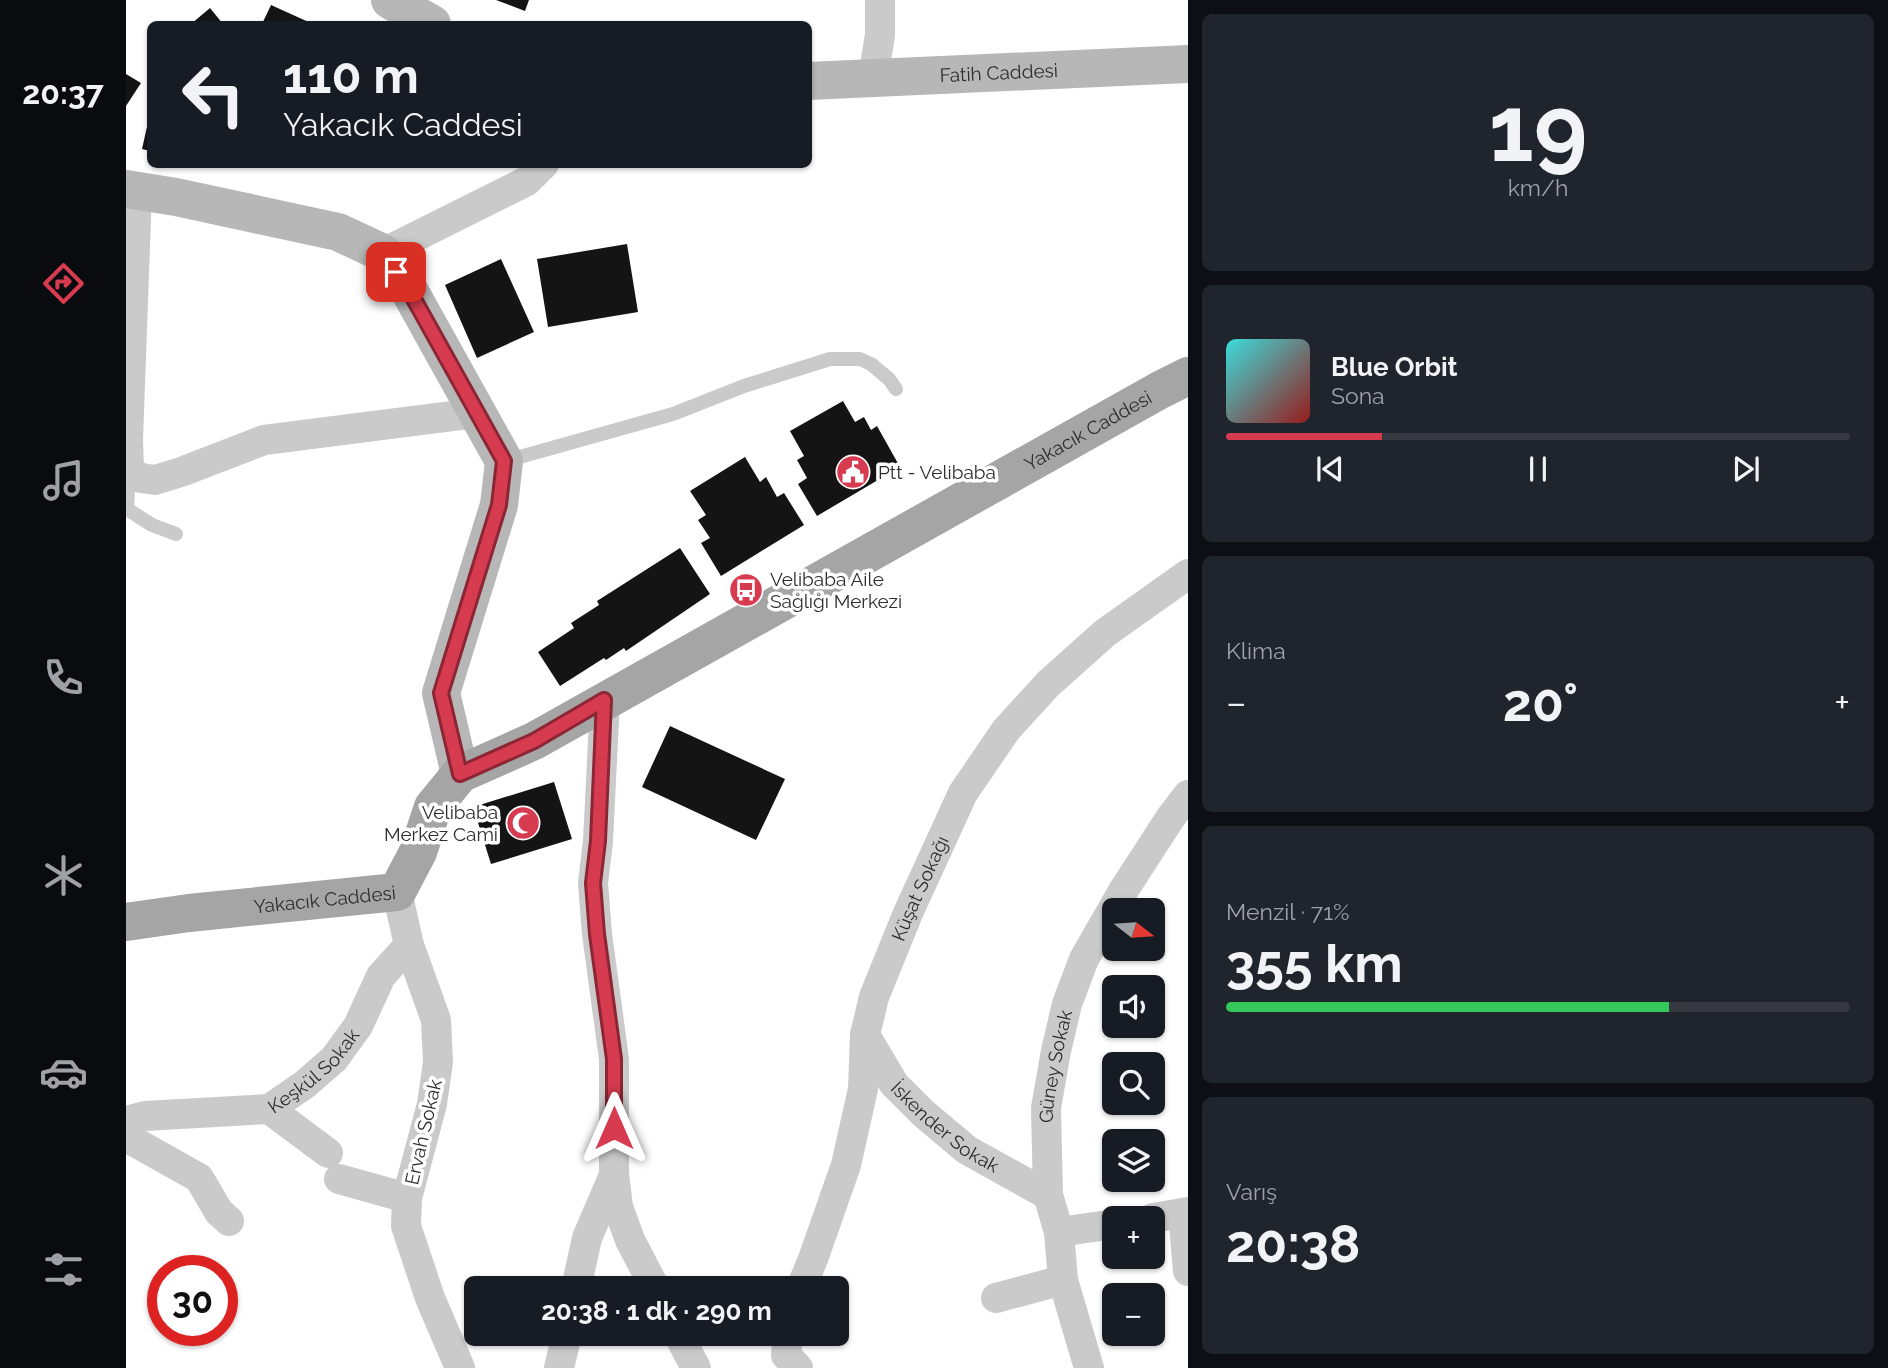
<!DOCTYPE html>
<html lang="tr">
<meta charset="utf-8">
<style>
body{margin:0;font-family:Raleway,sans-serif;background:#20242c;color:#f1f3f6;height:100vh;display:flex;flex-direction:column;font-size:26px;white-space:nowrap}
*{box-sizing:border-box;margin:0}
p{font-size:23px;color:#9ea1a6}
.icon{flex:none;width:38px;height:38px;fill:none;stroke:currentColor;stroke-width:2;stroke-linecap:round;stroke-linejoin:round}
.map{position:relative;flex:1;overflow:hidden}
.sheet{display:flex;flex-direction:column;gap:14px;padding:14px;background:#0d0f14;width:700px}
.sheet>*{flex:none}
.top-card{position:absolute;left:21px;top:21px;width:665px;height:147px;border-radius:10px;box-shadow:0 2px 5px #0004;background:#171b24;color:#f1f3f6;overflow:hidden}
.needle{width:46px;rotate:107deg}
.buttons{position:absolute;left:976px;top:898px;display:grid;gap:14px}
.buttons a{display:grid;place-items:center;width:63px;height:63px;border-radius:10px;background:#171b24;box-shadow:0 2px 5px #0004;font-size:35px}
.speed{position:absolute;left:21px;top:1255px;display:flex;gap:14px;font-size:35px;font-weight:700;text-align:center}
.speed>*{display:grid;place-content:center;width:91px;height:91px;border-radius:50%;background:#171b24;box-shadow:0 2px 5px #0004;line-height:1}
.speed .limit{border:10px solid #d22;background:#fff;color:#111}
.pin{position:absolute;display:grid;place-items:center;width:60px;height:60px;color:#fff;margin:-30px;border-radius:14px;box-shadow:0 4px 10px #0006}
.me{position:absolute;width:77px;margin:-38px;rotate:0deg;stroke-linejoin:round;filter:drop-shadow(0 0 5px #0008)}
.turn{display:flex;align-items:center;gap:24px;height:147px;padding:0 21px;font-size:32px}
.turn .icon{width:91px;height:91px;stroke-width:2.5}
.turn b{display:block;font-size:49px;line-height:60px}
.big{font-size:52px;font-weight:700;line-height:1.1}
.sheet .tile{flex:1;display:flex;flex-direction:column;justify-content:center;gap:10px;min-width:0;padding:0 24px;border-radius:10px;background:#20242c}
.sheet .dial{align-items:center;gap:0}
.dial b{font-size:91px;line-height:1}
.song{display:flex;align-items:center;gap:21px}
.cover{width:84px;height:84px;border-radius:10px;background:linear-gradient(135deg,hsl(180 70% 55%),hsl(0 70% 35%))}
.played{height:7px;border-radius:4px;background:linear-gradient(90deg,#d73b50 25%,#363941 25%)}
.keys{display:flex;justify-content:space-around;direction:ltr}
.heat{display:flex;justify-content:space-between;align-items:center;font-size:38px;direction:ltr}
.charge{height:10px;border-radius:5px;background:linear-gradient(90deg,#34c759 71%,#363941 0)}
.trip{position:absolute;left:338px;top:1276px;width:385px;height:70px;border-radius:10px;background:#171b24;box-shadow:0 2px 5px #0004;font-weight:700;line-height:70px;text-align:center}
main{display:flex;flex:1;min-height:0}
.menu{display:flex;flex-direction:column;width:126px;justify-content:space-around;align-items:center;background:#090b0e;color:#9ea1a6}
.menu .icon{width:49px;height:49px}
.menu .selected{color:#d73b50}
.menu b{font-size:32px;color:#f1f3f6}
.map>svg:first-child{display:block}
.building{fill:#141414}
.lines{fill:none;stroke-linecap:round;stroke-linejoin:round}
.lane{stroke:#cacaca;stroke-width:14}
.street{stroke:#cacaca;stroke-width:30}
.secondary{stroke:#b7b7b7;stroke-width:38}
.primary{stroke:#a5a5a5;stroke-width:38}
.route-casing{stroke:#8c2634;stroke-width:18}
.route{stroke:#d73b50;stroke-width:12}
.labels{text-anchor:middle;stroke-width:7;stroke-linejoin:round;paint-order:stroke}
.street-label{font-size:19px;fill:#2d2d2d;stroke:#fff}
.poi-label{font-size:19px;fill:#2d2d2d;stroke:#fff;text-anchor:start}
</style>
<main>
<nav class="menu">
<b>20:37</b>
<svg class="icon selected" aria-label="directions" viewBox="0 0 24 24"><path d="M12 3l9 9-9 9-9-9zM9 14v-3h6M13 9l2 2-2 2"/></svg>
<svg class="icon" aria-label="music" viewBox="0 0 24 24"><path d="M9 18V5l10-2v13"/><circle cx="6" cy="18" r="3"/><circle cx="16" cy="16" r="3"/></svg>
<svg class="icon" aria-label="phone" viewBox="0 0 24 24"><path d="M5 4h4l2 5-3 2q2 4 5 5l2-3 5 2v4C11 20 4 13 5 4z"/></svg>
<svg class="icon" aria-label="climate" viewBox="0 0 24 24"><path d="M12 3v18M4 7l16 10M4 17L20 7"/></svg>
<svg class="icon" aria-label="car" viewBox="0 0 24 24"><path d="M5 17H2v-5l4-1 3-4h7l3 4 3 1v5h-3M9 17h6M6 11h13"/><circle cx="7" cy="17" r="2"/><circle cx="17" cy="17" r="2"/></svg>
<svg class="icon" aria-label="filters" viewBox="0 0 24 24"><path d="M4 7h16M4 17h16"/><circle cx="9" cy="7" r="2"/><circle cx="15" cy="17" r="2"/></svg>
</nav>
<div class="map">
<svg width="1062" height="1368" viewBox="0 0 1062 1368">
<rect width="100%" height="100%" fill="#fff"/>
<!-- building -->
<path class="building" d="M370,0H403L399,11Z
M145,5L187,24H136Z
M84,8L97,24H65Z
M0,74L15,83L0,106Z
M23,118H24V151L16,149Z
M501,244L512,312L422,327L411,259Z
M375,259L408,332L351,358L319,285Z
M717,401L729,422L738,417L745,430L751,426L774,467L691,516L672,484L681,478L671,460L678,456L664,431Z
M619,457L634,482L640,477L651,497L658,493L678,525L595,576L575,543L584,538L572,520L580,515L564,491Z
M554,548L584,594L500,651L498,648L480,660L478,658L434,686L412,652L448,628L445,623L473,605L471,601Z
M544,726L659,779L630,840L516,787Z
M428,782L446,839L365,864L347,807Z"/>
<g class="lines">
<!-- lane -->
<path class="lane" d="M379,461L547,414L618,386L704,359H734L745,364L763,379L770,389
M3,472L1,509L26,525L50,534"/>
<!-- street -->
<g class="street">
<path d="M747,78L754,35V0"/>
<path d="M11,191L2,440L3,471L15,478L29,480L55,472L138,440L350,413"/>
<path d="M257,253L401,181L418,164"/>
<path d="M479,700L472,841L467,883L471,934L488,1059V1174L492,1207L504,1240L529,1288"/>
<path d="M271,892L283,945L310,1020L312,1062L306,1104L281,1198L280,1226L304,1298L334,1368"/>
<path id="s1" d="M739,1035L768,1084L797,1113L841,1150L922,1195"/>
<path d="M143,1109L202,1153"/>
<path id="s2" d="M0,1121L19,1116L143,1109L178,1085L208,1059L232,1026L255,976L283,945"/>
<path d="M0,1137L73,1178L93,1212L103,1221"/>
<path d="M213,1179L281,1198"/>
<path d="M1057,1214L1062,1271"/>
<path d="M1027,1218L1062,1212"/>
<path d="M933,1232L989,1224"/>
<path d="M450,1288L461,1238L488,1175"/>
<path id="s3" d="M675,1288L687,1259L720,1165L737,1089L739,1035L748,997L782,913L837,793L880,730L922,684L979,633L1062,574"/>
<path d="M870,1298L937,1280"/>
<path d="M552,1334L570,1368"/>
<path d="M662,1334L660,1355L672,1368"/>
<path d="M433,1368L441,1334"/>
<path id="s4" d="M963,1368L937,1280L933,1232L922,1195L920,1108L930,1051L941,1004L958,959L997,891L1045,817L1062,795"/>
</g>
<!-- secondary -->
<g class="secondary">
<path d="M264,0L306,24"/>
<path id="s5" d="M682,81L1062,64"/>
<path d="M0,189L50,197L212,232L257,253L284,292L378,461L373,505L315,693L334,774"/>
</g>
<!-- primary -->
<path class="primary" id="s6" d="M0,922L63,913L271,892L292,852L307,807L334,774L408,741L1034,390L1062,376"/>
</g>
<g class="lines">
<!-- route casing -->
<g class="route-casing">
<path id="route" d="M270,272L284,292L378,461L373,505L315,693L334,774L408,741L478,700L472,841L467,883L471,934L488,1059V1128"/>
</g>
<!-- route -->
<use href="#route" class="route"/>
</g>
<!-- icons -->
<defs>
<g id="civic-disc" transform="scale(1.75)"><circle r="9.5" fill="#d73b50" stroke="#fff"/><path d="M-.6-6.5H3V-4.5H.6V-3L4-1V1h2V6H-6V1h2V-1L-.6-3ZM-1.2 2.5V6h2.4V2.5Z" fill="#fff"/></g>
<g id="bus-disc" transform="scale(1.75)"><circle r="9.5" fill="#d73b50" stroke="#fff"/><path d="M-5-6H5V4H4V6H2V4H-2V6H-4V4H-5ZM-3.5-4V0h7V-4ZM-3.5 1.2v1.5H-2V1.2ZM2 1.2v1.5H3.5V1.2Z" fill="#fff"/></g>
<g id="mosque-disc" transform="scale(1.75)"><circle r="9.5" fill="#d73b50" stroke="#fff"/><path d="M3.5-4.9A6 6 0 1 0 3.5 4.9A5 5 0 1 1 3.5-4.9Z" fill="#fff"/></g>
</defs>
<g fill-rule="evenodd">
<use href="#civic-disc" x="727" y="472"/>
<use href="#bus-disc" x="620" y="590"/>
<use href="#mosque-disc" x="397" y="823"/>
</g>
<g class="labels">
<!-- street labels -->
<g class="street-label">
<text dy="7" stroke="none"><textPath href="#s5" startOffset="191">Fatih Caddesi</textPath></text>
<text dy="7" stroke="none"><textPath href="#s6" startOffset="1124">Yakacık Caddesi</textPath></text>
<text dy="7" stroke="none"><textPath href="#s3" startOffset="420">Küşat Sokağı</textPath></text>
<text dy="7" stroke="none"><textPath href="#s6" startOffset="200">Yakacık Caddesi</textPath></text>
<text dy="7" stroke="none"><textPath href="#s2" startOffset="203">Keşkül Sokak</textPath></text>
<text dy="7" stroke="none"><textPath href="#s4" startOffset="308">Güney Sokak</textPath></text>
<text dy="7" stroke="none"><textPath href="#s1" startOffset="124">İskender Sokak</textPath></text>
<text transform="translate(297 1132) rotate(-77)" y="7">Ervah Sokak</text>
</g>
<!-- poi labels -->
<g class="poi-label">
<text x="752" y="479">Ptt - Velibaba</text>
<text x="644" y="586">Velibaba Aile<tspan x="644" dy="22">Sağlığı Merkezi</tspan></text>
<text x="372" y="819" text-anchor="end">Velibaba<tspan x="372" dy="22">Merkez Cami</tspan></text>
</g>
</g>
</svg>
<div class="buttons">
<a><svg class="needle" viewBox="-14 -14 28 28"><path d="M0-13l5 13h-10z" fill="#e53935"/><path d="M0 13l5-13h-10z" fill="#9ea1a6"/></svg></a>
<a><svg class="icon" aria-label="sound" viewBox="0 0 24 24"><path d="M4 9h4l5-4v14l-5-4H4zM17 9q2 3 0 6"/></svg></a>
<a><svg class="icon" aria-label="search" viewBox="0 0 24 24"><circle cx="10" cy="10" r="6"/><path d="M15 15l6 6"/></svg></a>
<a><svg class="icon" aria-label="layers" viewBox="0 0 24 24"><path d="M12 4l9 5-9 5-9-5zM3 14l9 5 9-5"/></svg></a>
<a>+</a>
<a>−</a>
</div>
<div class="speed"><div class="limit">30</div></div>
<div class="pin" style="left:270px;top:272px;background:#d93025"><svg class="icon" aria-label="arrive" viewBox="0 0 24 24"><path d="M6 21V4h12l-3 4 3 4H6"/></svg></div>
<svg class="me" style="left:488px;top:1128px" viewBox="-20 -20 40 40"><path d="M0-17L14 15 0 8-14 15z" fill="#d73b50" stroke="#fff" stroke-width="4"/></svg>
<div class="trip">20:38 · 1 dk · 290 m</div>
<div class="top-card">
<div class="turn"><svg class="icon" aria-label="left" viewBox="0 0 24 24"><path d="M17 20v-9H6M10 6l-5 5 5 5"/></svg><div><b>110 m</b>Yakacık Caddesi</div></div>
</div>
</div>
<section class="sheet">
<div class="tile dial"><b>19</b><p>km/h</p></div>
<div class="tile">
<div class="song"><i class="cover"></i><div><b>Blue Orbit</b><p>Sona</p></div></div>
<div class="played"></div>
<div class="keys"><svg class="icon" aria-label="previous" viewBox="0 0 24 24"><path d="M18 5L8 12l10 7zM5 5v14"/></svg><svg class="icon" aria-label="pause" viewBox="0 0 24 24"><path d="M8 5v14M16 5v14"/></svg><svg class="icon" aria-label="next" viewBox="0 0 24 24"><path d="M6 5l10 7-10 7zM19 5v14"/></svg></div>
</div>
<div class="tile"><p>Klima</p>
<div class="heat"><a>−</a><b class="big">20°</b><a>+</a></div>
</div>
<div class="tile"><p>Menzil · 71%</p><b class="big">355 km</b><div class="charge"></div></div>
<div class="tile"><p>Varış</p><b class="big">20:38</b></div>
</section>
</main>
